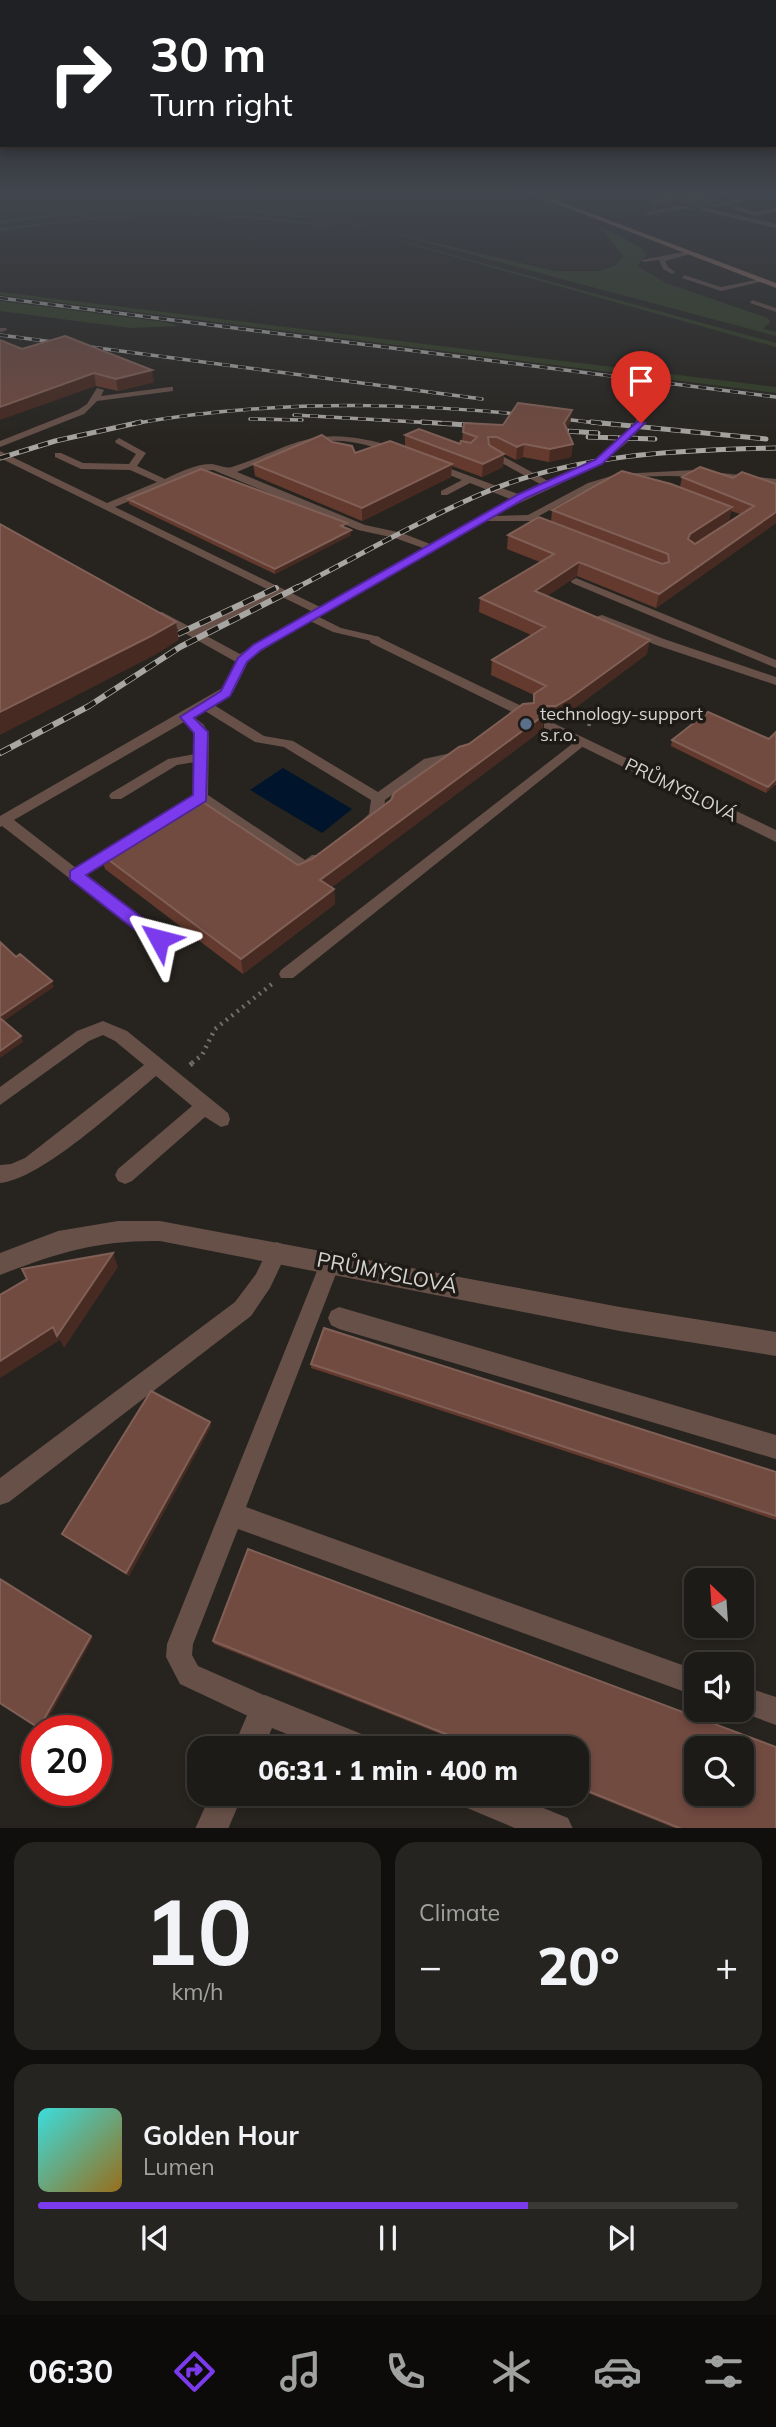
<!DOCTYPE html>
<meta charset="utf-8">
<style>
body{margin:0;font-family:Mulish,sans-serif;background:#252420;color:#f1f3f6;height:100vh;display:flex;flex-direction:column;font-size:26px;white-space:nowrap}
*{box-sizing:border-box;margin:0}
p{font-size:23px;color:#a0a1a1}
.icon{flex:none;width:38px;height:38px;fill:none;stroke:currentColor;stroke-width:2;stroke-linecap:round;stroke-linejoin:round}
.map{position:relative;height:1828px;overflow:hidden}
.side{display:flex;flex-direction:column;gap:14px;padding:14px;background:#100f0d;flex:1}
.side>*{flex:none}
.guide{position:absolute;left:0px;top:0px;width:777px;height:147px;box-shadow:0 4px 10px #0003,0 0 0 2px #3b3936;background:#202124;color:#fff;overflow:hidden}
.needle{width:46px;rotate:335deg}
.buttons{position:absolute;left:684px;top:1568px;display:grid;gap:14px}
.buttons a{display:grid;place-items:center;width:70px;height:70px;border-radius:14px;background:#1d1b17;box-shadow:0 4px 10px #0003,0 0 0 2px #3b3936;font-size:35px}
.speed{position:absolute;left:21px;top:1715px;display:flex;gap:14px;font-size:35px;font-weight:700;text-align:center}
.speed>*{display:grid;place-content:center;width:91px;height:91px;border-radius:50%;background:#1d1b17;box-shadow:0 4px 10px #0003,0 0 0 2px #3b3936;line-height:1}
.speed .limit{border:10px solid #d22;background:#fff;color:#111}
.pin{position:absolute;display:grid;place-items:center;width:60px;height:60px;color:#fff;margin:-72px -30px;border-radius:50% 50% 50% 0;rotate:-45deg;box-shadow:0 0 7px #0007}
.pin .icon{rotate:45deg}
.me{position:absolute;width:77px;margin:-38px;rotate:308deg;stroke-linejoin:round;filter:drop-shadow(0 0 5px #0008)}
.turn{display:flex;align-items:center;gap:24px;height:147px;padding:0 35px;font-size:32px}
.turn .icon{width:91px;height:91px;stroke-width:2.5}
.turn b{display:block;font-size:49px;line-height:60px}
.big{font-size:52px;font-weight:800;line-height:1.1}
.side .card{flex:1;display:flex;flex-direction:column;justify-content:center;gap:10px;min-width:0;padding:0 24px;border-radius:21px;background:#252420}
.side .dial{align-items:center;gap:0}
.dial b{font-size:91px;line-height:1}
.song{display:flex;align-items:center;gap:21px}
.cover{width:84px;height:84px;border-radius:10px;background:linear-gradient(135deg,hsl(180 70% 55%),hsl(40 70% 35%))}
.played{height:7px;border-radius:4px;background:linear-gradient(90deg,#7c3aed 70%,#3b3936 70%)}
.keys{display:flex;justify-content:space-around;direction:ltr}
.heat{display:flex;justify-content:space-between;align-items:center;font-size:38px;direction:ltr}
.side .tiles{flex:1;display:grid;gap:14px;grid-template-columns:1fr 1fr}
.card:last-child{grid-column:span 2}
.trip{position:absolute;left:187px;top:1736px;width:402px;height:70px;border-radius:21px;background:#1d1b17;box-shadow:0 4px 10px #0003,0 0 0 2px #3b3936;font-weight:800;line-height:70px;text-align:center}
.menu{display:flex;height:112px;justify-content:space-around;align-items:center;background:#0c0b09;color:#a0a1a1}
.menu .icon{width:49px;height:49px}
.menu .on{color:#7c3aed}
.menu b{font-size:32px;color:#f1f3f6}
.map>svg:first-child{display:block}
.green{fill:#333e24}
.water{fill:#00142c}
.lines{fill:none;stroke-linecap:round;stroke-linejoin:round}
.path-far2{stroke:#726f6b;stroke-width:3.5;stroke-dasharray:2 4.5;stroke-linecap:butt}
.path-far1{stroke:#726f6b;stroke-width:4.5;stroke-dasharray:2 5;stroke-linecap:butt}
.path{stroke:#726f6b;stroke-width:5;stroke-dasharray:2.5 7;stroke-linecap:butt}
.lane{fill:#665048;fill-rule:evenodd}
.street{fill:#665048;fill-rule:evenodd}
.secondary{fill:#8b685b;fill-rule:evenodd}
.rail-far2-casing{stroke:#a8a6a2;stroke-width:3.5}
.rail-far1-casing{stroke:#a8a6a2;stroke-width:5}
.rail-casing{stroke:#a8a6a2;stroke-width:6}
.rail-far2{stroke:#1e1a16;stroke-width:2.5;stroke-dasharray:8;stroke-linecap:butt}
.rail-far1{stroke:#1e1a16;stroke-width:3.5;stroke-dasharray:10;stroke-linecap:butt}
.rail{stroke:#1e1a16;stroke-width:4.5;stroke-dasharray:12;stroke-linecap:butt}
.wall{fill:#643a2e;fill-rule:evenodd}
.shaded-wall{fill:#472a21}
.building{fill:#714a40;stroke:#806056;stroke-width:2;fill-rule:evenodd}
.route{fill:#7c3aed;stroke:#51269a;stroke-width:2}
.service-dot{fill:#5c6f8a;stroke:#1e1a16;stroke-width:2.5}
.labels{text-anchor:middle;stroke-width:7;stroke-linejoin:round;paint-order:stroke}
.poi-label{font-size:18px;fill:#d5d3d0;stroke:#1e1a16;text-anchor:start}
.street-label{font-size:18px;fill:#d5d3d0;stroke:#1e1a16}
.near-street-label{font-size:21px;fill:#d5d3d0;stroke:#1e1a16}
</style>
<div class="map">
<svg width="776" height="1829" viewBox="0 0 776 1829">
<rect width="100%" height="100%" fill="#27241f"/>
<!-- green -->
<path class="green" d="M183,207L260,210L351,223L555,271H600L616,265L623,256L599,226L640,247L646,255L637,266L666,283L768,318L770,322L763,329L776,332V336C684,311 591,287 499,262C441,247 383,228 323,220C216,205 106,207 0,224V220L110,209Z
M179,214C241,214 301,219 362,232C243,211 119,209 0,232V228L96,217Z
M405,242L776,343V347L412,245Z
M0,292L776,387V393L0,295Z
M0,301L165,322L179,326L130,328L0,311Z"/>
<!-- water -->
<path class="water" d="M283,768L352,809L322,833L250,790Z"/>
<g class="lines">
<!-- path-far2 -->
<path class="path-far2" d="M589,726L591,710"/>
<!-- path-far1 -->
<path class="path-far1" d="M192,1063L202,1055L215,1029L272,984"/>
<!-- path -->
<path class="path" d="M190,1065L194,1062"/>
<!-- lane -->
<path class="lane" d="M719,192L745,199L746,200L715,207V205L736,200L717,195Z
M680,205L699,210L680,209L648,215L645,213Z
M735,206L755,212L776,208V212L755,216L733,209Z
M689,251L691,254L665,261L668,267L675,272L672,274L663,269L659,260L644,262L641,260Z
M684,275L721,287L761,279L764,281L721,291L682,278Z
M752,300L776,308V312L750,303Z
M0,328H6L7,330L0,332Z
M170,387H173V391L97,401L84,414L0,447V441L78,410L87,404L97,388L104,390L101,396Z
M642,413L646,416C630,461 536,492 495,516L528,515L588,483L618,474L695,470L776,479V485C724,479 643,467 595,487C575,495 556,507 537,517L538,520L555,528V532H547L529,521H485L319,617L341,628L380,637V643L333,632L310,621L250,658L233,692L214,705L264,736L293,741L378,792L424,759L460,751L465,752L467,755L465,758L434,765L385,800L383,816L364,830L357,825L369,814L371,800L284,747L255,742L205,711L194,717L204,725L209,736L208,795L305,860L312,855H322L324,859C319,867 310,874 301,872L201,803L187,812H177L175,809L194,795L195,762L177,765L121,799H111L109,796L111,793L168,759L195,754C195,739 196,732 184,722L14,820L76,868L116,843H126L128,847L126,851L87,875L165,935L167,939L165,943H153L2,826L0,827V816L224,687L236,662L154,616V612H162L194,629L271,591L0,458V451L107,503L157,482L130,470L81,469L55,457V453H61L83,463L129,464L136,454L116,443L115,441L119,438L146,453L137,466L165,479C180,472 195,464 212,464C219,465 225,469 232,467C285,450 307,427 367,440C379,442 393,446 403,452L398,455C382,450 367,444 351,442C310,435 273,457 237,472L365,525L402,533L430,544L510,499L470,483L447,495H441V491L462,480L429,467V463H435L518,494L540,484L489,456V452H495L548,481L595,460L634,426L638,416ZM213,470L358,530L395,538L423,548L320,607L115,507L201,471ZM280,596L311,611L240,654L203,634Z
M576,578L776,660V668L572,583L571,581Z
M602,615L664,639L776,677V685L656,645L598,620V616Z
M581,737L588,741L586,744L293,978H281L279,974L281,970Z
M103,1021L127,1031L228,1113L230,1119L228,1125L221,1127L205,1117L132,1181L125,1184L118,1181L115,1175L118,1169L192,1106L156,1076C121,1105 42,1179 0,1183V1165L11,1164L25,1158L144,1065L115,1041L103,1035L89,1041L0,1105V1087L77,1031Z
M277,1242L284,1245L287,1252L270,1288L251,1316L9,1502L0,1505V1478L235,1302L256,1274L270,1245Z
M331,1251L338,1254L341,1261L246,1507L696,1670V1696L238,1529L193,1644L192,1655L198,1666L275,1700L279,1710L275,1720L265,1724L180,1684L166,1657L167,1644L321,1261L324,1254Z
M339,1307L776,1435V1459L339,1329L331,1325L328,1318L331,1311Z
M742,1686L776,1697V1725L735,1710H742Z"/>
<!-- street -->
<path class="street" d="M702,207L776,224V228L700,210Z
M376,636L530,710L532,713L530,716H520L371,643L369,640Z
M549,721L776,830V842L544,728V722Z
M118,1221H160L620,1307L776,1332V1356L620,1331L160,1241C99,1240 56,1253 0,1275V1253L58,1231Z
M265,1695L369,1737L373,1748H321L272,1728L264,1748H233L254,1699Z
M211,1794H243L228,1829H195Z
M455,1794H509L568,1818L573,1829H517L460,1805Z"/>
<!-- secondary -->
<path class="secondary" d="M526,192H534L776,283V288Z"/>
<!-- rail-far2 casing -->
<g class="rail-far2-casing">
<path id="rail-far2" d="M0,298L776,397
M0,335L482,399
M294,415L452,424
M250,419L302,420
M132,424C290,396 446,403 604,424"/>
</g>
<!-- rail-far1 casing -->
<g class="rail-far1-casing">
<path id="rail-far1" d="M422,422L482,426
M591,422L766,439
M549,430L598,433
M588,437L655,439
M0,458L55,441L141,422
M294,589C355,558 416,522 479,495C571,454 677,450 776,448"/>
</g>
<!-- rail casing -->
<g class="rail-casing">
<path id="rail" d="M178,634L276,588
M0,753L89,706L180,647L298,587"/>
</g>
<!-- rail-far2 -->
<use href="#rail-far2" class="rail-far2"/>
<!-- rail-far1 -->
<use href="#rail-far1" class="rail-far1"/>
<!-- rail -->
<use href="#rail" class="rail"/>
</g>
<!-- wall -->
<path class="wall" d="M651,192L725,200L694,206L679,202L653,208L650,197Z
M728,192H757L756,194L746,197Z
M22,349L154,382L118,391L96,386Z
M572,410L570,423L566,429L573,444L571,457L549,462L523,457L516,460L504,454L503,467L482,477L452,466L451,477L362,521L255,476L253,464L405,447V435L460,444L462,441L463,432L503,425Z
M682,477L733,478L776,484V523L656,608L577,576L547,596L647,654L568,713L554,721L544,720L542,730L332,887L334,889L335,904L243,974L105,869L101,854L298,865L312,859L469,744L533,703L534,695L491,675L492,660L531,635L479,612L480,598L540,562L507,549L508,535L551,522L552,510L680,487ZM731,511L740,514L694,543L729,520Z
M128,499L351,530V535L275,574L129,504Z
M776,732V785H775L766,793L671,746L672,740L769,739Z
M311,1364L776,1472V1520L311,1368Z
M211,1426L129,1576L65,1537L62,1534Z
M248,1549L776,1747V1829H677L578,1789V1748H476L214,1644L213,1641ZM696,1748H742V1794H696Z"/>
<!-- shaded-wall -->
<path class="shaded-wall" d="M747,192H757L756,194L746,197Z
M726,194L725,200L694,206L695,200Z
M680,197L679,202L653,208L654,203Z
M152,370L154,382L118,391L116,379Z
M94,373L96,386L0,420V407Z
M572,410L570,423L562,436L564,423Z
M524,444L523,457L516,460L517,447Z
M573,444L571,457L549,462L550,449Z
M504,454L503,467L482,477L483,464Z
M452,464L451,477L362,521V508Z
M732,507L729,520L688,548V539L690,534Z
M776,512V523L656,608L659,594Z
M351,530V535L275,574V569Z
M579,562L577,576L534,605L535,591Z
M176,622L179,640L155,655L0,735V712Z
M650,640L647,654L568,713L554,721L556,706Z
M544,715L542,730L321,895L320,880Z
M776,779L775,785L766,793L768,787Z
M334,889L335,904L243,974L241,959Z
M52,981L54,987L1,1023L0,1016Z
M21,1036L23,1042L0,1058V1051Z
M113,1253L118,1267L64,1348L60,1340L0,1378V1361Z
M210,1422L211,1426L129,1576L126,1573Z
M91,1636L93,1638L42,1730L39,1728Z"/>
<!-- building -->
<path class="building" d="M651,192H720L726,194L695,200L680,197L654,203Z
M65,336L152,370L116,379L94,373L0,407V340L22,349Z
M518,403L572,410L564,423L573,444L550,449L524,444L517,447L497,437H488L489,445L504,454L483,464L405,435L419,429L460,444L461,441L471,443L477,437L463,432L464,423L503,425Z
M322,435L332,442L352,446L355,453L390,441L452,464L362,508L253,464Z
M700,467L733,478L742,472L776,484V512L659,594L579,562L535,591L650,640L570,698L556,706H544V715L320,880L334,889L241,959L101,854L195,797L298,865L312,859L391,800L394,793L459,747L469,744L523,704L534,703V694L546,686L492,660L545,627L480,598L554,554L508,535L539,517L662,564L669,562L668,554L552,510L622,471L671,484L732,507L690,534L688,539L695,544L754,506L682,477Z
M201,469L347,523L341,526L351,530L275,569L128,499Z
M0,524L176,622L151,636L0,712Z
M708,712L769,739L776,732V779L768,787L672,740Z
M0,942L16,957L20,954L52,981L0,1016Z
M0,1018L21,1036L0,1051Z
M113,1253L57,1336L53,1327L0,1361V1295L27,1279L22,1269Z
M324,1328L776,1472V1516L311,1364Z
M151,1391L210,1422L126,1573L62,1534Z
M248,1549L776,1747V1829H682L578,1787V1748H481L213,1641ZM696,1748H742V1794H696Z
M0,1579L91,1636L39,1728L0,1703Z"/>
<!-- sky -->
<linearGradient id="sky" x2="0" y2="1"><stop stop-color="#151411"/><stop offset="0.43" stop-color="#41454d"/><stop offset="1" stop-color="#41454d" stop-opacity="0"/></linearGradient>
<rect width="776" height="448" fill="url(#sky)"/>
<!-- route -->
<path class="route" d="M638,421L645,423L602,464L526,498L261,650L247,662L230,696L194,718L208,732L206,801L86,875L165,935V944H153L70,879V871L193,795L194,733L180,717L221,691L238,658L253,645L519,494L595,460Z"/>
<!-- markers -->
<circle class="service-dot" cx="526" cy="724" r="7"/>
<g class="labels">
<!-- poi labels -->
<g class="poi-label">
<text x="540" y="720">technology-support<tspan x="540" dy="21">s.r.o.</tspan></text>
</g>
<!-- street labels -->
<g class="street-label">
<text transform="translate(681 790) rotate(26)" y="6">PRŮMYSLOVÁ</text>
</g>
<!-- near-street labels -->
<g class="near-street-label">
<text transform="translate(387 1273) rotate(11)" y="7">PRŮMYSLOVÁ</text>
</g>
</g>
</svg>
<div class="buttons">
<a><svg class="needle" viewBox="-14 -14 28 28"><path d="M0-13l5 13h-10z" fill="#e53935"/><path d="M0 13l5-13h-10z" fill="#a0a1a1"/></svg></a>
<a><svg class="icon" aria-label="sound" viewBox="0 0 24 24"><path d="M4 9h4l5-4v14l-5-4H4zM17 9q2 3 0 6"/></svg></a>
<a><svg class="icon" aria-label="search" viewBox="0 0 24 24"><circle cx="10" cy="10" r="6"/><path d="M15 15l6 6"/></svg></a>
</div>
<div class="speed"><div class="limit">20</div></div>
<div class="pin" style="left:641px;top:423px;background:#d93025"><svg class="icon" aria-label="arrive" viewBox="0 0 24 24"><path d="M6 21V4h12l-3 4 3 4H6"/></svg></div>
<svg class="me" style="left:159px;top:939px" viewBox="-20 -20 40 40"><path d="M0-17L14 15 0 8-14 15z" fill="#7c3aed" stroke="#fff" stroke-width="4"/></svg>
<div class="trip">06:31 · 1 min · 400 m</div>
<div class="guide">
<div class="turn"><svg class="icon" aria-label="right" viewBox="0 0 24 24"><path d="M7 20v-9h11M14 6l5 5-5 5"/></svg><div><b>30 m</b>Turn right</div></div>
</div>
</div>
<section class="side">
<div class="tiles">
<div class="card dial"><b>10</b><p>km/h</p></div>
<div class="card"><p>Climate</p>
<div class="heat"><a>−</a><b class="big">20°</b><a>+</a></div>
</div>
<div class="card">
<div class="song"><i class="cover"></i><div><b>Golden Hour</b><p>Lumen</p></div></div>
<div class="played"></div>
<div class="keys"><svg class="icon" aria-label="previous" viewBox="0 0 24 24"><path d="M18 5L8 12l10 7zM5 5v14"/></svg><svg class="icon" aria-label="pause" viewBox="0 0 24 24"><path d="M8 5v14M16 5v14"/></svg><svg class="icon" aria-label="next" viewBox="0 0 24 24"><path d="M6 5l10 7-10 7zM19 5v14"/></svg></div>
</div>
</div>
</section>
<nav class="menu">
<b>06:30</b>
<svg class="icon on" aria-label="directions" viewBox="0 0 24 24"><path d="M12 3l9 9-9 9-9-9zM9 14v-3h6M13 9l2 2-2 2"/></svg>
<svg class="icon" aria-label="music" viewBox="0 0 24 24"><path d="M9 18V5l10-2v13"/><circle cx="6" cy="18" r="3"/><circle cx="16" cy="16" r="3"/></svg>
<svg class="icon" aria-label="phone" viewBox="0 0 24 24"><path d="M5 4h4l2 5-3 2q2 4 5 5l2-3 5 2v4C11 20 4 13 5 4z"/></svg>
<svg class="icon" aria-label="climate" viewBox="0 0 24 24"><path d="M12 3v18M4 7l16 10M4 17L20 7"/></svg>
<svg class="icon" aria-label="car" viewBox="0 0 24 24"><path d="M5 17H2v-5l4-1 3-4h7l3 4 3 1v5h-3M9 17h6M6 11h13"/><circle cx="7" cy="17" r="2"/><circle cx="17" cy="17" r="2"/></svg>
<svg class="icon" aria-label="filters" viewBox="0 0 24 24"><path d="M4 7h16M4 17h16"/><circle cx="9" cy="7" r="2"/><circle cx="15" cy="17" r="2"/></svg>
</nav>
